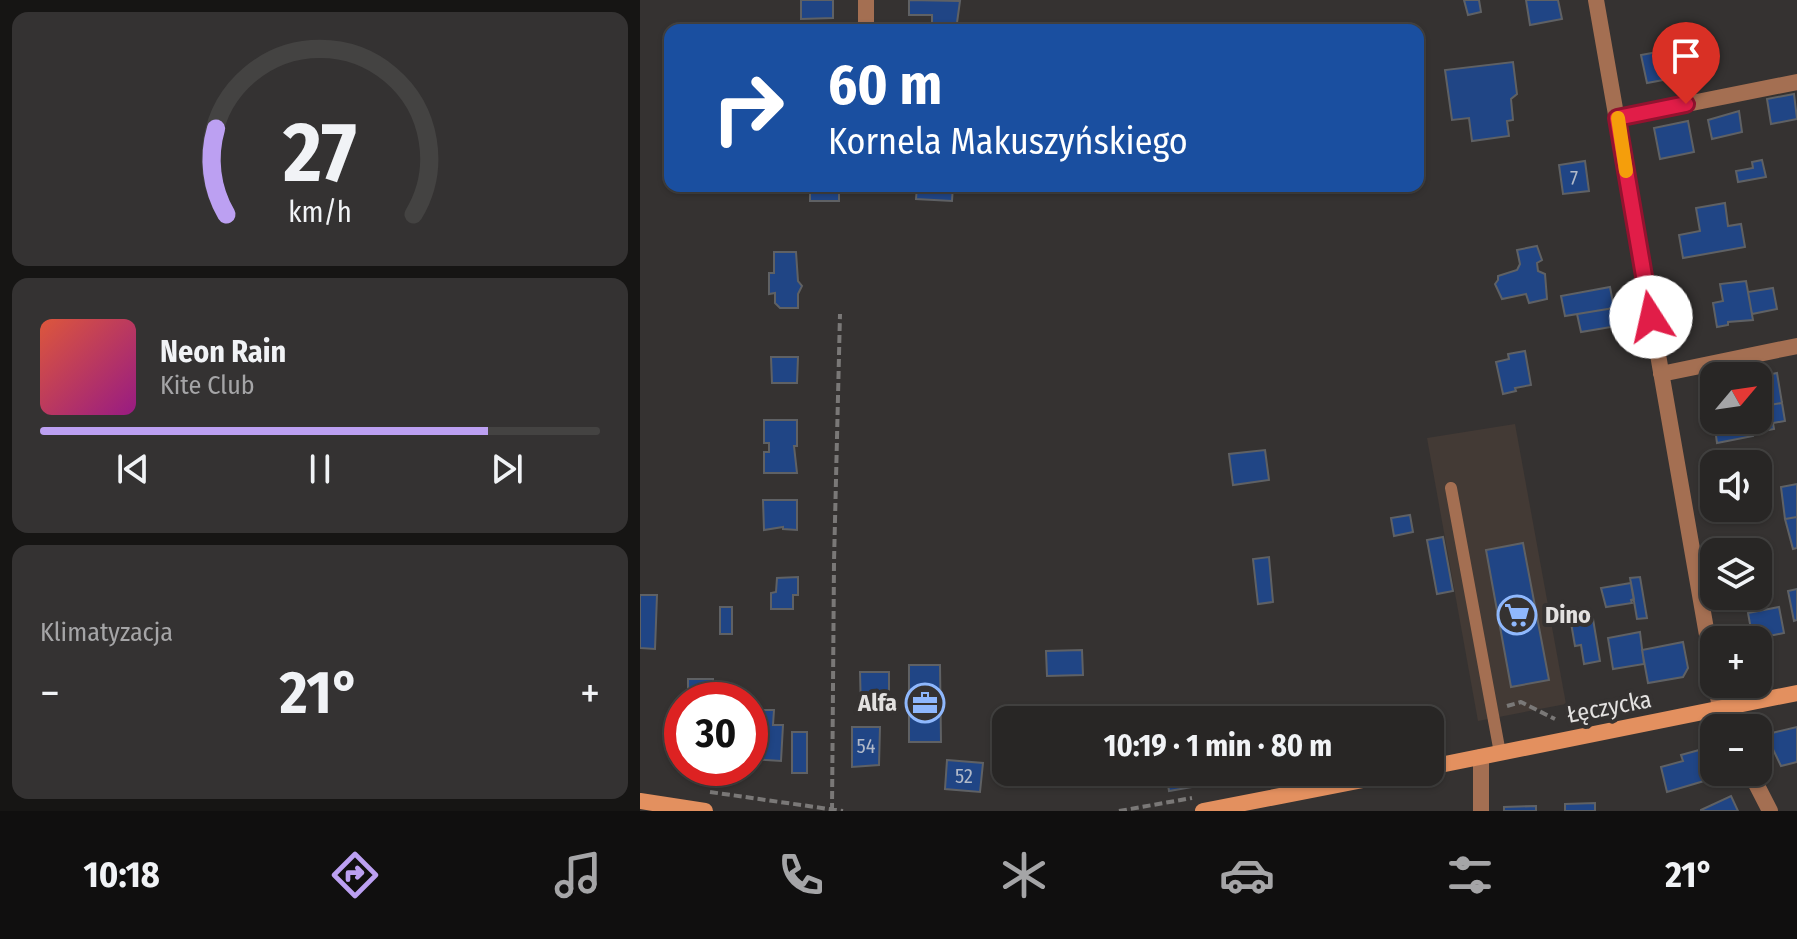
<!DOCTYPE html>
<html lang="pl">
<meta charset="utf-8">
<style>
body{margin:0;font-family:"Fira Sans Condensed",sans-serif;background:#343232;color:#f1f3f6;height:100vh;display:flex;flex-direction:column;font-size:30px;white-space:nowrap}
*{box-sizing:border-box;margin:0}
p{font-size:26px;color:#a5a5a7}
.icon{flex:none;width:44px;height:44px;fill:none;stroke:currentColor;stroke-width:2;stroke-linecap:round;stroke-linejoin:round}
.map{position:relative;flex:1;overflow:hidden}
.panel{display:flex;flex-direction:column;gap:12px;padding:12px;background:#161514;width:640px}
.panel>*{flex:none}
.banner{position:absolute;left:24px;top:24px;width:760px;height:168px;border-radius:16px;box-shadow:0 2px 6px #0004,0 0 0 2px #444342;background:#1a4fa0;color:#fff;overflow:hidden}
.needle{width:52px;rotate:61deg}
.controls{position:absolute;left:1060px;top:362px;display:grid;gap:16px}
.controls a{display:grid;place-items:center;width:72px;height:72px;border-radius:16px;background:#282625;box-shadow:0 2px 6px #0004,0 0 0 2px #444342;font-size:40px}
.speed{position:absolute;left:24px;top:682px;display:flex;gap:16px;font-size:40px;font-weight:700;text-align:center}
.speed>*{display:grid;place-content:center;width:104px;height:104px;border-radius:50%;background:#282625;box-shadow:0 2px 6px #0004,0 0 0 2px #444342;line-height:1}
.speed .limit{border:12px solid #d22;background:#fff;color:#111}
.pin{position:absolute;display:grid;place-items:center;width:68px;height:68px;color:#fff;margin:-82px -34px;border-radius:50% 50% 50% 0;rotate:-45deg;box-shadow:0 0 8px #0007}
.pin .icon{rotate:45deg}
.me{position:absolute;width:88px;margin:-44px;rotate:350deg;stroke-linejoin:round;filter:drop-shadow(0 0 6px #0008)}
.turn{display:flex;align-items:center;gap:28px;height:168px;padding:0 32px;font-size:36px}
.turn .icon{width:104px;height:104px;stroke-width:2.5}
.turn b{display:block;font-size:56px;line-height:68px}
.big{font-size:60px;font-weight:700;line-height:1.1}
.panel .tile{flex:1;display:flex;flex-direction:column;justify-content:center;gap:12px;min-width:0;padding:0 28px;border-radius:16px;background:#343232}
.panel .dial{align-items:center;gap:0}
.dial svg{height:208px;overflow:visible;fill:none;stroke:#444342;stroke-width:7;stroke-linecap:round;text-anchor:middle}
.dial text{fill:#f1f3f6;stroke:none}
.song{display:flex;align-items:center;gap:24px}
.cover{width:96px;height:96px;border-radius:12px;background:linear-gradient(135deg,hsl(10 70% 55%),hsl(310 70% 35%))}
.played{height:8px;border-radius:4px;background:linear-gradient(90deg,#bca0f2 80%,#444342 80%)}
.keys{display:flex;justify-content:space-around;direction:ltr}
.heat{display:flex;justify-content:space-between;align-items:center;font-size:44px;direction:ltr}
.trip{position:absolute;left:352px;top:706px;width:452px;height:80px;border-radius:16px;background:#282625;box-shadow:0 2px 6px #0004,0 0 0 2px #444342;font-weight:700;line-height:80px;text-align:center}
.dock{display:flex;height:128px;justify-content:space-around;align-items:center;background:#100f0f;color:#a5a5a7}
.dock .icon{width:56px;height:56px}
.dock .on{color:#bca0f2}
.dock b{font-size:36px;color:#f1f3f6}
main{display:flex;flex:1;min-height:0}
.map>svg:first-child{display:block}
.built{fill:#433a35}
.building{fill:#204585;stroke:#5f6164;stroke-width:2}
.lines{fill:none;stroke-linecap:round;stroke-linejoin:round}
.path{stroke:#7a7877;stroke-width:4;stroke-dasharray:8 4;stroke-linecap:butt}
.lane{stroke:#a46f52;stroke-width:12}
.street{stroke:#a46f52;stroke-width:16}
.secondary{stroke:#e3905f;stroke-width:16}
.route-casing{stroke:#92132f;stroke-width:20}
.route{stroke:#e11d48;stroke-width:14}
.slow{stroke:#f59e0b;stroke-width:14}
.labels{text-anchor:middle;stroke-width:8;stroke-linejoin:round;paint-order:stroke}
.number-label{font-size:20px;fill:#b2bac9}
.poi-label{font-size:24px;font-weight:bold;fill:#e3e1e0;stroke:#353231;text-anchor:start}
.street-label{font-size:24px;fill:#e3e1e0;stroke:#353231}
</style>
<main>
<section class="panel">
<div class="tile dial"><svg viewBox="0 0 100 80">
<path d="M14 69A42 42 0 1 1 86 69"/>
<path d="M14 69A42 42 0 0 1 10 36" stroke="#bca0f2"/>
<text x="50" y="56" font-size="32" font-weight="700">27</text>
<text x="50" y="72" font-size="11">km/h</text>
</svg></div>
<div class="tile">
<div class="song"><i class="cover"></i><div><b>Neon Rain</b><p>Kite Club</p></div></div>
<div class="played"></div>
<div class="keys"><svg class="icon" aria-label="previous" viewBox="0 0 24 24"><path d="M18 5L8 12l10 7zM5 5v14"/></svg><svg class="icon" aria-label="pause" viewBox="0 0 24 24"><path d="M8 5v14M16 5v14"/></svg><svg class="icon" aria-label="next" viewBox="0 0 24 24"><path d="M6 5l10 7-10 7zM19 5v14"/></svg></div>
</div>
<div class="tile"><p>Klimatyzacja</p>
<div class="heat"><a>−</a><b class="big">21°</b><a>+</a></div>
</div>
</section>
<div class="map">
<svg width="1157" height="811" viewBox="0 0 1157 811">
<rect width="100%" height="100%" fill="#353231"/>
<!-- built -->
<path class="built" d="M875,424L926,704L838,721L787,438Z"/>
<!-- building -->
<path class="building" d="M161,0H193V18L161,19Z
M269,0L320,1L316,30H292V15H269Z
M839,0L841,12L828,15L824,0Z
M886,0H918L922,19L890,25Z
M1028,50L1034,78L1007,83L1001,55Z
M873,62L877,94L871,99L873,120L867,121L869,136L832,141L829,118L812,120L805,70Z
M1154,94L1157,119L1131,124L1127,99Z
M1099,111L1102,132L1072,139L1068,120Z
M1048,121L1054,152L1020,159L1014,128Z
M1122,160L1126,177L1098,182L1096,171L1113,168L1112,162Z
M945,161L949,191L923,194L919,165Z
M170,186H199V201H170Z
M313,186L312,201L276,199L277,187Z
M1085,203L1088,226L1101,224L1105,247L1043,258L1039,235L1060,231L1056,208Z
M897,246L902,260L897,263L898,271L905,274L907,299L889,303L886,294L862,299L855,284L858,280V276L877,270L880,264L877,250Z
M134,252H156L158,281L162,286L158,294V308H140L135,303V293L129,294V273H134Z
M1106,281L1113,320L1088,322V325L1077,327L1073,303L1083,301L1080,284Z
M970,287L974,308L925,316L921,296Z
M1133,288L1137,309L1112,314L1108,292Z
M974,308L977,326L941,332L937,314Z
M885,351L891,385L875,388L876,391L863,394L856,362L869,359L868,354Z
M131,357H158L157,383H132Z
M1137,373L1142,403L1129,405L1127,388L1121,389L1118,377Z
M1142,403L1145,421L1133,423L1134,429L1113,433L1111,420H1118V407Z
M1073,414L1074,420H1111L1113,436L1077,443Z
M124,420H157V446H154L157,473H124V452H129V443H124Z
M625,450L629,480L593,485L589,454Z
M1157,484V517L1145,519L1141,487Z
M123,500H157V530L143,529V527L124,530Z
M770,515L773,532L754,536L751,518Z
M1157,517V548L1153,549L1145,519Z
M803,537L813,591L797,594L787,540Z
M883,543L909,680L871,687L846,550Z
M1124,543L1130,572L1118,574V552H1096V549Z
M629,557L633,602L618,604L613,559Z
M158,577V595H153V609H131V593L136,592L137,578Z
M1000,577L1007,618L997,619L990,578Z
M991,583L994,599L991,600L992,603L966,607L961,588Z
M1157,589V620L1154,621L1148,591Z
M0,595H17L15,649L0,648Z
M80,607H92V634H80Z
M1139,607L1144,633L1129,636L1130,639L1113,640L1108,613Z
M952,613L960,661L944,664L941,645L935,646L930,617Z
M1000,632L1004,664L973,669L968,638Z
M1043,642L1048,668L1043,677L1008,683L1002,650Z
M442,650L443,675L407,676L406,651Z
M269,665H300L301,742H269Z
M220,672H249V711H221Z
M48,679H73V695H48Z
M122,710H134L133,725H143L141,761L110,759V723L121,724Z
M212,727H240L239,765L212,767Z
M1157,727V762L1141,766L1128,739L1132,733Z
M152,732H167V773H152Z
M1070,747L1074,765L1060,769L1064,781L1027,792L1021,767L1043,761L1041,755Z
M307,760L343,763L340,792L305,789Z
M484,772H517V776L485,778Z
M526,772H556L558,786L529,791Z
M1091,796L1098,811H1061V810Z
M955,803V811H925V804Z
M896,806V811H864V807Z"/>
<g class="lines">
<!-- path -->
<path class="path" d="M867,706L881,702L915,719
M70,792L203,811
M192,811L194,562L200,314
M479,811L552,798"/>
<!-- lane -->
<path class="lane" d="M811,488L860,753"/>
<!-- street -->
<path class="street" d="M226,0V30
M956,0L1074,675
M977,118L1157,82
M1021,374L1157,346
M1076,684L1080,709L1088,728
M841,757V811
M1110,772L1130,811"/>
<!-- secondary -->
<path class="secondary" d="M790,767L1157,693
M0,801L65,811
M563,811L764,772"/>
</g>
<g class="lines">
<!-- route casing -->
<g class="route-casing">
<path id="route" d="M1011,317L977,118L1046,104"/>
</g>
<!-- route -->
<use href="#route" class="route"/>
<!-- slow -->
<path class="slow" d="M978,118L986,171"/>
</g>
<!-- icons -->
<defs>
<g id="supermarket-ring" transform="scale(2)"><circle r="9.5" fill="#353231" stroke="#8fb8fd" stroke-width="1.5"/><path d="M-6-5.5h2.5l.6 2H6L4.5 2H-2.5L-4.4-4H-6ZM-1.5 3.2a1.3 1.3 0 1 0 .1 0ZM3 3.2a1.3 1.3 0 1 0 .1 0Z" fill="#8fb8fd"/></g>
<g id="office-ring" transform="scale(2)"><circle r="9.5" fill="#353231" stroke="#8fb8fd" stroke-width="1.5"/><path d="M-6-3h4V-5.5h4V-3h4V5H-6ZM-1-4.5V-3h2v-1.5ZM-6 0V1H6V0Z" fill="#8fb8fd"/></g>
</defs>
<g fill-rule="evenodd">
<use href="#supermarket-ring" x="877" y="615"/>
<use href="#office-ring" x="285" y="703"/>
</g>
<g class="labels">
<!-- number labels -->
<g class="number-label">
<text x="934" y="185">7</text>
<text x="226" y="753">54</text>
<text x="324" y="783">52</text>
</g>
<!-- poi labels -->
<g class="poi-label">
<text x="905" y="623">Dino</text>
<text x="257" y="711" text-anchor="end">Alfa</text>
</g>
<!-- street labels -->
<g class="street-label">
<text transform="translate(969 707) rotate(-11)" y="8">Łęczycka</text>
</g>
</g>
</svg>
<div class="controls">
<a><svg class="needle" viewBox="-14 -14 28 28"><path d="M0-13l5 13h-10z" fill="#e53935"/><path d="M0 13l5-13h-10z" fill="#a5a5a7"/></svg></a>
<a><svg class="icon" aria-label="sound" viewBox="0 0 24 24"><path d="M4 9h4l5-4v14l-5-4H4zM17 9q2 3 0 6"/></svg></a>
<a><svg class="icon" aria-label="layers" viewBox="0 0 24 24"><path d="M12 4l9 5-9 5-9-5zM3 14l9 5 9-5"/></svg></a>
<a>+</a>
<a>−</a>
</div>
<div class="speed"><div class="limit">30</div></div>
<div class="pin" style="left:1046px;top:104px;background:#d93025"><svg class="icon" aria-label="arrive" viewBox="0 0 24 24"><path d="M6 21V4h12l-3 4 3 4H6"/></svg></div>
<svg class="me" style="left:1011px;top:317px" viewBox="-20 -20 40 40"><circle r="19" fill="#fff"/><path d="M0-13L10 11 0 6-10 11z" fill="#e11d48"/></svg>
<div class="trip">10:19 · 1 min · 80 m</div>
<div class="banner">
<div class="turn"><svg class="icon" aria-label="right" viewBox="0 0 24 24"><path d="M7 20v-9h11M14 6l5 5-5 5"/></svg><div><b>60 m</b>Kornela Makuszyńskiego</div></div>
</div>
</div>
</main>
<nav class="dock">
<b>10:18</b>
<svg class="icon on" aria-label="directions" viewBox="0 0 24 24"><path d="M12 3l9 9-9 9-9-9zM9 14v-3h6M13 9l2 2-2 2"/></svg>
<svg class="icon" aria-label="music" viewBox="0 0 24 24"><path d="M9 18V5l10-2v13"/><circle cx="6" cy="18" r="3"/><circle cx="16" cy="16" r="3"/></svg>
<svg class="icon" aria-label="phone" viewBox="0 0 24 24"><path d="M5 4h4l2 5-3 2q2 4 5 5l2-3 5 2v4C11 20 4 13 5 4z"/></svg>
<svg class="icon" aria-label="climate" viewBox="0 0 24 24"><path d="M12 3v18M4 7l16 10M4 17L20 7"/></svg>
<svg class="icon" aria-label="car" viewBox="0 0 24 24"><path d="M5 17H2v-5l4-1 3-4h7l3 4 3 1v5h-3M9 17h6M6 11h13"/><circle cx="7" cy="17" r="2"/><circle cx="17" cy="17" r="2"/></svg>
<svg class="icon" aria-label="filters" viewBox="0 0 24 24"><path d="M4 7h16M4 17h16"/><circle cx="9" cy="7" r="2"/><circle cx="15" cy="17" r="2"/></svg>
<b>21°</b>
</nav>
